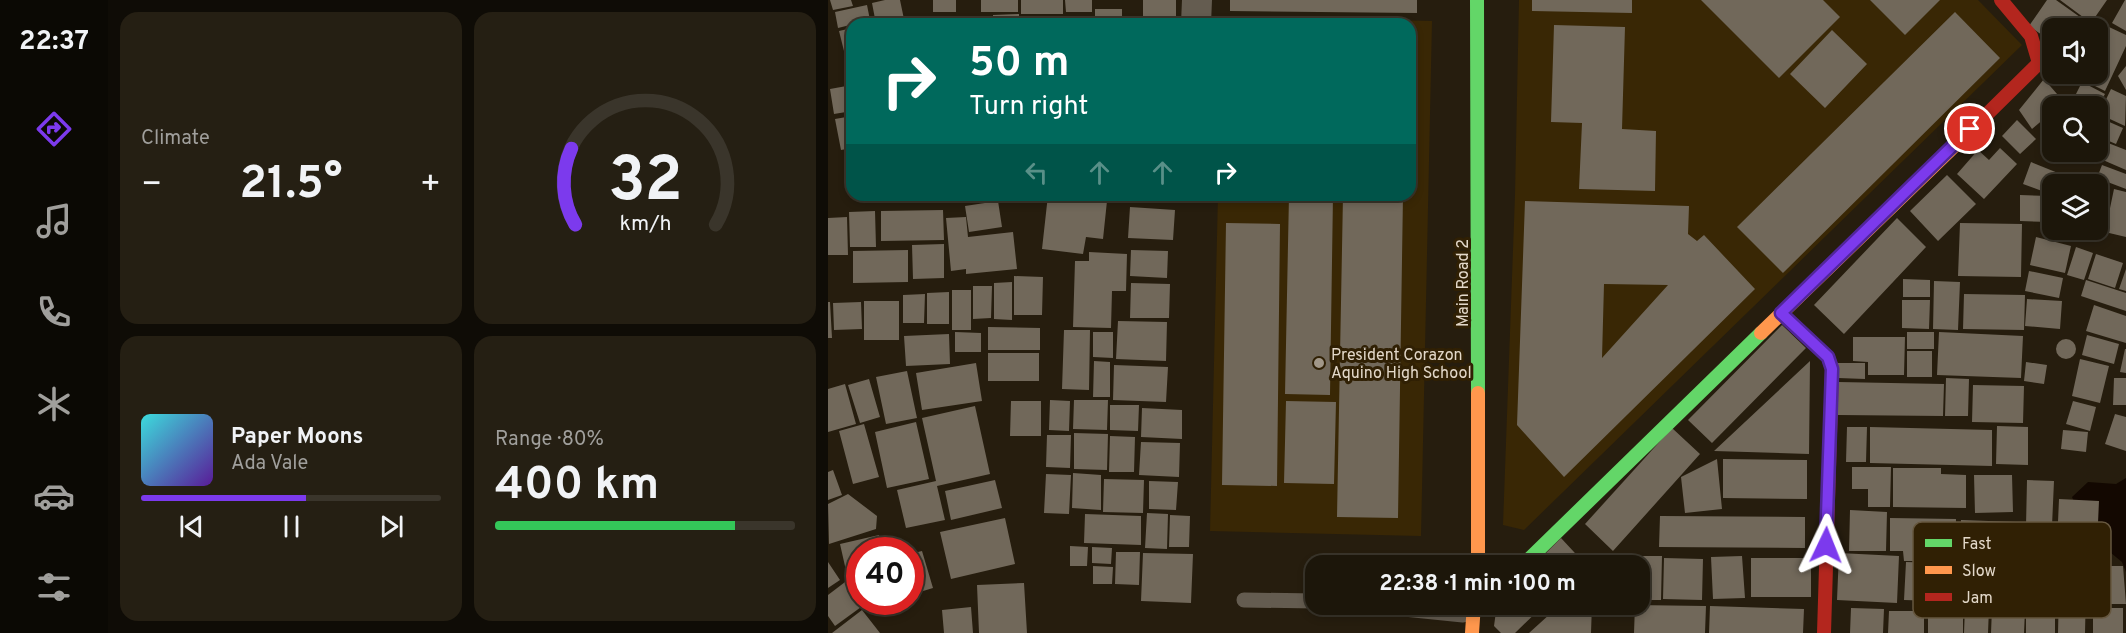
<!DOCTYPE html>
<meta charset="utf-8">
<style>
body{margin:0;font-family:Overpass,sans-serif;background:#251f13;color:#f1f3f6;height:100vh;display:flex;flex-direction:column;font-size:22px;white-space:nowrap}
*{box-sizing:border-box;margin:0}
p{font-size:20px;color:#a09f9c}
.icon{flex:none;width:33px;height:33px;fill:none;stroke:currentColor;stroke-width:2;stroke-linecap:round;stroke-linejoin:round}
.map{position:relative;flex:1;overflow:hidden}
.drawer{display:flex;flex-direction:column;gap:12px;padding:12px;background:#0f0c06;width:720px}
.drawer>*{flex:none}
.guide{position:absolute;left:18px;top:18px;width:570px;height:183px;border-radius:18px;box-shadow:0 3px 9px #0003,0 0 0 2px #3a352b;background:#00695c;color:#fff;overflow:hidden}
.fabs{position:absolute;left:1214px;top:18px;display:grid;gap:12px}
.fabs a{display:grid;place-items:center;width:66px;height:66px;border-radius:12px;background:#1c160a;box-shadow:0 3px 9px #0003,0 0 0 2px #3a352b;font-size:30px}
.speed{position:absolute;left:18px;top:537px;display:flex;gap:12px;font-size:30px;font-weight:700;text-align:center}
.speed>*{display:grid;place-content:center;width:78px;height:78px;border-radius:50%;background:#1c160a;box-shadow:0 3px 9px #0003,0 0 0 2px #3a352b;line-height:1}
.speed .limit{border:9px solid #d22;background:#fff;color:#111}
.pin{position:absolute;display:grid;place-items:center;width:51px;height:51px;color:#fff;margin:-26px;border:3px solid #fff;border-radius:50%;box-shadow:0 2px 6px #0007}
.me{position:absolute;width:66px;margin:-33px;rotate:2deg;stroke-linejoin:round;filter:drop-shadow(0 0 4px #0008)}
.turn{display:flex;align-items:center;gap:21px;height:126px;padding:0 24px;font-size:27px}
.turn .icon{width:78px;height:78px;stroke-width:2.5}
.turn b{display:block;font-size:42px;line-height:51px}
.lanes{display:flex;align-items:center;height:57px;padding:0 24px;background:#0003;justify-content:center;gap:30px;direction:ltr}
.lanes .off{opacity:.35}
.big{font-size:45px;font-weight:700;line-height:1.1}
.drawer .tile{flex:1;display:flex;flex-direction:column;justify-content:center;gap:9px;min-width:0;padding:0 21px;border-radius:18px;background:#251f13}
.drawer .dial{align-items:center;gap:0}
.dial svg{height:156px;overflow:visible;fill:none;stroke:#3a352b;stroke-width:7;stroke-linecap:round;text-anchor:middle}
.dial text{fill:#f1f3f6;stroke:none}
.song{display:flex;align-items:center;gap:18px}
.cover{width:72px;height:72px;border-radius:9px;background:linear-gradient(135deg,hsl(180 70% 55%),hsl(270 70% 35%))}
.played{height:6px;border-radius:3px;background:linear-gradient(90deg,#7c3aed 55%,#3a352b 55%)}
.keys{display:flex;justify-content:space-around;direction:ltr}
.heat{display:flex;justify-content:space-between;align-items:center;font-size:33px;direction:ltr}
.charge{height:9px;border-radius:4px;background:linear-gradient(90deg,#34c759 80%,#3a352b 0)}
.drawer .tiles{flex:1;display:grid;gap:12px;grid-template-columns:repeat(2,1fr)}
.trip{position:absolute;left:477px;top:555px;width:345px;height:60px;border-radius:18px;background:#1c160a;box-shadow:0 3px 9px #0003,0 0 0 2px #3a352b;font-weight:700;line-height:60px;text-align:center}
main{display:flex;flex:1;min-height:0}
.menu{display:flex;flex-direction:column;width:108px;justify-content:space-around;align-items:center;background:#0b0904;color:#a09f9c}
.menu .icon{width:42px;height:42px}
.menu .selected{color:#7c3aed}
.menu b{font-size:27px;color:#f1f3f6}
.map>svg:first-child{display:block}
.built{fill:#392705}
.water{fill:#130801}
.building{fill:#71685a;fill-rule:evenodd}
.lines{fill:none;stroke-linecap:round;stroke-linejoin:round}
.lane{stroke:#645c50;stroke-width:15}
.street{stroke:#645c50;stroke-width:30}
.fast{stroke:#63d668;stroke-width:14}
.slow{stroke:#ff974d;stroke-width:14}
.jam{stroke:#b3261e;stroke-width:14}
.route-casing{stroke:#51269a;stroke-width:15}
.route{stroke:#7c3aed;stroke-width:10}
.poi-dot{fill:#a19788;stroke:#302004;stroke-width:2}
.labels{text-anchor:middle;stroke-width:6;stroke-linejoin:round;paint-order:stroke}
.street-label{font-size:16px;fill:#e3d8c9;stroke:#302004}
.poi-label{font-size:16px;fill:#e3d8c9;stroke:#302004;text-anchor:start}
.key{fill:#302004;stroke:#66573f;stroke-width:1.5}
.key-label{font-size:16px;fill:#e3d8c9}
</style>
<main>
<nav class="menu">
<b>22:37</b>
<svg class="icon selected" aria-label="directions" viewBox="0 0 24 24"><path d="M12 3l9 9-9 9-9-9zM9 14v-3h6M13 9l2 2-2 2"/></svg>
<svg class="icon" aria-label="music" viewBox="0 0 24 24"><path d="M9 18V5l10-2v13"/><circle cx="6" cy="18" r="3"/><circle cx="16" cy="16" r="3"/></svg>
<svg class="icon" aria-label="phone" viewBox="0 0 24 24"><path d="M5 4h4l2 5-3 2q2 4 5 5l2-3 5 2v4C11 20 4 13 5 4z"/></svg>
<svg class="icon" aria-label="climate" viewBox="0 0 24 24"><path d="M12 3v18M4 7l16 10M4 17L20 7"/></svg>
<svg class="icon" aria-label="car" viewBox="0 0 24 24"><path d="M5 17H2v-5l4-1 3-4h7l3 4 3 1v5h-3M9 17h6M6 11h13"/><circle cx="7" cy="17" r="2"/><circle cx="17" cy="17" r="2"/></svg>
<svg class="icon" aria-label="filters" viewBox="0 0 24 24"><path d="M4 7h16M4 17h16"/><circle cx="9" cy="7" r="2"/><circle cx="15" cy="17" r="2"/></svg>
</nav>
<section class="drawer">
<div class="tiles">
<div class="tile"><p>Climate</p>
<div class="heat"><a>−</a><b class="big">21.5°</b><a>+</a></div>
</div>
<div class="tile dial"><svg viewBox="0 0 100 80">
<path d="M14 69A42 42 0 1 1 86 69"/>
<path d="M14 69A42 42 0 0 1 12 30" stroke="#7c3aed"/>
<text x="50" y="56" font-size="32" font-weight="700">32</text>
<text x="50" y="72" font-size="11">km/h</text>
</svg></div>
<div class="tile">
<div class="song"><i class="cover"></i><div><b>Paper Moons</b><p>Ada Vale</p></div></div>
<div class="played"></div>
<div class="keys"><svg class="icon" aria-label="previous" viewBox="0 0 24 24"><path d="M18 5L8 12l10 7zM5 5v14"/></svg><svg class="icon" aria-label="pause" viewBox="0 0 24 24"><path d="M8 5v14M16 5v14"/></svg><svg class="icon" aria-label="next" viewBox="0 0 24 24"><path d="M6 5l10 7-10 7zM19 5v14"/></svg></div>
</div>
<div class="tile"><p>Range · 80%</p><b class="big">400 km</b><div class="charge"></div></div>
</div>
</section>
<div class="map">
<svg width="1298" height="633" viewBox="0 0 1298 633">
<rect width="100%" height="100%" fill="#261d0e"/>
<!-- built -->
<path class="built" d="M691,0H1150L1194,45L696,530L675,525L687,195Z
M394,16L604,21L593,536L382,531L390,195H582V24H393Z"/>
<!-- water -->
<path class="water" d="M1298,478V572L1294,562L1261,535L1244,497L1260,482L1288,484Z"/>
<!-- building -->
<path class="building" d="M2,0H23L25,6L5,10Z
M57,0H72L77,24H48L44,3Z
M105,0H128V12H105Z
M153,0H190V12H153Z
M193,0H235V14H193Z
M237,0H264V12H238Z
M315,0H348V16H315Z
M402,0H589V13L402,11Z
M704,0H804V13L704,11Z
M873,0H995L1012,17L951,78Z
M1042,0H1112L1077,35Z
M1219,0H1228L1266,27L1224,28V42L1201,26Z
M1232,0H1279L1263,23Z
M1297,0H1298V31L1284,23Z
M39,5L42,20L10,28L7,12Z
M267,9H294V24H267Z
M1127,12L1172,58L955,273L909,227Z
M191,14V24H165V15Z
M130,16V24H106V17Z
M194,16H231L232,24H194Z
M236,18H260V24H236Z
M349,20V24H300V21Z
M726,25L797,27L794,129L828,131L827,191L751,189L754,123L723,122Z
M1281,27L1298,35V46L1277,91L1255,80L1259,74H1269V51Z
M24,28V58L18,59L11,31Z
M1004,30L1039,64L997,108L962,74Z
M1298,66V90L1290,76Z
M1216,79L1236,102L1230,106H1224V112L1204,129L1191,110Z
M1254,82L1277,94L1270,106H1242Z
M24,85V111L6,114L2,89Z
M1283,89L1298,96L1297,126L1271,114Z
M24,116V148L13,150L7,119Z
M1270,117L1295,128L1288,144L1269,136Z
M1189,120L1208,139L1192,154L1174,136Z
M1275,141L1298,150V170L1268,157Z
M1172,148L1189,164L1156,199L1129,174L1150,150L1161,160Z
M1233,152H1255L1253,158Z
M1203,162L1230,173L1222,194L1195,184Z
M1274,165L1298,174V189L1269,178Z
M1235,173L1265,180L1264,184H1229Z
M1119,175L1148,204L1110,241L1082,211Z
M1286,189L1298,192V237L1277,232Z
M220,195L279,201L275,239L258,237L255,254L214,249Z
M415,195H454V198L415,197Z
M461,195H505L502,395L457,394Z
M515,195H575L570,518L509,517Z
M1192,195L1222,196L1221,222L1192,221Z
M170,201L174,227L141,232L137,206Z
M697,201L861,206L860,234L869,241L876,235L927,289L736,477L689,425ZM776,284L840,285L774,358Z
M302,207L347,210L345,240L300,238Z
M115,210L116,240L53,241V211Z
M47,211L48,247H22L21,212Z
M19,217L20,255H0V218Z
M138,217L140,237L185,232L189,269L138,274V269L123,271L118,218Z
M1069,218L1098,247L1016,334L986,305Z
M398,223L452,224L449,486L394,485Z
M1132,223L1194,224L1193,277L1130,276Z
M1208,237L1243,246L1237,273L1202,265Z
M116,244V278L85,279L84,245Z
M1248,247L1265,253L1256,280L1239,275Z
M80,250V282L25,283V251Z
M303,250L340,251L339,278L302,276Z
M261,252L299,254L298,291H284L283,328L245,327L247,261H261Z
M1268,254L1295,263L1287,288L1260,279Z
M1298,269V291L1291,289Z
M1201,271L1235,278L1231,298L1197,291Z
M186,276L215,277L214,315H186Z
M1075,279L1102,280V297H1075Z
M1258,280L1298,293V311L1253,296Z
M1106,281L1132,282L1130,330L1105,329Z
M184,282V320L166,319V283Z
M303,283L342,284L341,318H302Z
M145,286H164L163,318L145,319Z
M124,290H143V330H124Z
M121,292V324H99V293Z
M97,294L96,323H75V295Z
M1136,294L1197,295L1196,330L1135,329Z
M1199,299L1234,301L1232,329L1197,326Z
M1074,300H1102L1101,329L1074,328Z
M36,301H71V340H36Z
M0,302H2L4,338H0Z
M33,302L34,329L6,330L5,303Z
M1266,305L1298,316V343L1258,331Z
M290,321L339,322L338,361L288,359Z
M954,325L978,348L884,443L860,420Z
M160,327L212,328V350H160Z
M236,330H262L261,390L234,389Z
M127,332L153,333V352H127Z
M265,332H285V358L265,357Z
M1079,332H1106V349H1079Z
M1111,332L1195,336L1193,378L1109,375Z
M121,334L122,364L78,366L76,336Z
M1259,335L1291,344L1286,364L1254,355Z
M1025,337H1077L1076,375H1040V362L1025,361Z
M1228 349a10 10 0 1 1 20 0a10 10 0 1 1-20 0Z
M1297,349H1298V373L1292,372Z
M1079,351H1104V377H1079Z
M160,353H211V381H160Z
M1252,359L1281,366L1272,403L1244,396Z
M266,361L282,362V397H265Z
M982,361L981,454L886,451Z
M1198,362L1219,365L1216,384L1196,381Z
M148,363L154,401L94,410L88,373Z
M1010,363H1037V379L1010,378Z
M286,365L340,367L338,402L285,400Z
M79,371L89,418L58,424L48,377Z
M1118,378L1141,379L1140,416H1117Z
M1286,378H1298V405H1285Z
M41,379L52,417L32,423L20,385Z
M1010,382L1116,384L1115,416L1010,415Z
M17,384L28,424L0,432V389Z
M1145,385L1196,386L1195,423L1144,422Z
M222,400L242,401L241,431L221,430Z
M246,400H280L279,430L245,429Z
M183,401H213V436H182Z
M458,401L508,402L506,484L456,483Z
M1245,401L1268,407L1262,431L1238,424Z
M282,405H311L310,431L282,430Z
M147,406L162,474L109,486L117,520L78,528L69,490L108,481L94,418Z
M314,408L354,410V439L313,437Z
M1287,414L1298,417V451L1277,444Z
M88,422L101,479L59,488L47,432Z
M36,424L51,477L25,484L11,431Z
M1169,426L1200,427V465L1168,464Z
M1019,427H1039L1038,462H1018Z
M1042,427L1164,430V466L1042,463Z
M844,428L872,454L785,551L757,524Z
M1235,430L1260,432L1258,452L1233,449Z
M246,433L280,434L279,470L246,469Z
M219,435H243L242,468L218,467Z
M282,436L307,437L306,472H281Z
M313,442L352,443L351,477L311,475Z
M889,459L894,509L857,513L853,477Z
M895,459L979,460V499L895,498Z
M1024,467H1063L1062,507H1040V489H1024Z
M1065,468H1113V474L1138,475V508L1065,507Z
M5,470L14,495L0,500V472Z
M245,473L273,475V510L244,508Z
M218,474L243,475L241,514L216,513Z
M1146,475H1184L1185,512L1147,513Z
M276,479L316,480L315,513L275,512Z
M167,480L174,508L123,520L117,491Z
M1199,480L1226,481L1224,526H1198Z
M321,481L350,482L348,510L321,509Z
M20,494L49,516L48,529L1,544L0,504Z
M1231,499L1271,501L1270,523L1230,522Z
M1022,510L1059,512L1058,551H1021Z
M319,513L340,514L339,549L317,548Z
M257,514L313,516V545L256,543Z
M342,515L362,516L361,547H341Z
M832,516L977,517V548L831,547Z
M177,518L187,564L123,579L112,532Z
M1062,518L1128,519L1127,561H1076L1075,551H1062Z
M1133,520L1188,522L1187,551L1155,550V559L1131,558Z
M51,535L54,550H32V572L19,575L12,544Z
M733,538L759,566H705Z
M242,546L260,547L259,566H242Z
M264,547L284,548L283,564L264,563Z
M94,551L105,588L82,595V554Z
M288,552H312L311,585L287,584Z
M315,553L365,554L363,603L313,601Z
M1011,553L1071,556L1069,603L1009,600Z
M807,556H834L833,600H812V566H807Z
M914,556L917,598L885,599L883,557Z
M836,558L875,559L874,600L835,599Z
M923,558H983V597H923Z
M0,562L12,580L0,588Z
M1078,562L1142,564L1140,602L1076,600Z
M265,566L285,567L284,584H265Z
M1266,566H1295L1298,604H1265Z
M21,579L32,593V602H40L7,626L0,616V595Z
M196,583L199,633H151L149,585Z
M1231,589H1258L1257,633H1230Z
M669,604H717L687,633H673L666,626Z
M733,604H764L763,633H701Z
M807,605L878,606L877,633H806Z
M882,606L976,609L975,633H881Z
M1100,606L1135,607V633H1100Z
M143,607L145,633H116L114,610Z
M1137,607L1161,608L1160,633H1136Z
M1023,608L1056,609L1055,633H1022Z
M1164,608L1197,610L1196,633H1163Z
M1198,608L1227,609V633H1198Z
M1265,608H1295V633H1265Z
M34,610L52,633H4Z
M1061,611H1096V633H1060Z"/>
<g class="lines">
<!-- lane -->
<path class="lane" d="M416,600L488,601
M527,604L635,615L646,610"/>
<!-- street -->
<path class="street" d="M368,24L369,0"/>
<!-- fast -->
<path class="fast" d="M649,0L650,393
M694,566L933,333"/>
<!-- slow -->
<path class="slow" d="M933,333L1146,127
M650,393V566
M644,633L646,604"/>
<!-- jam -->
<path class="jam" d="M1146,127L1211,63L1203,36L1173,0
M953,313L1000,357L1004,369L996,633"/>
</g>
<g class="lines">
<!-- route casing -->
<g class="route-casing">
<path id="route" d="M998,545L1004,369L1000,357L953,313L1142,129"/>
</g>
<!-- route -->
<use href="#route" class="route"/>
</g>
<!-- markers -->
<circle class="poi-dot" cx="491" cy="363" r="6"/>
<g class="labels">
<!-- street labels -->
<g class="street-label">
<text transform="translate(634 283) rotate(-90)" y="6">Main Road 2</text>
</g>
<!-- poi labels -->
<g class="poi-label">
<text x="503" y="360">President Corazon<tspan x="503" dy="18">Aquino High School</tspan></text>
</g>
</g>
<!-- legend -->
<rect x="1085" y="522" width="198" height="96" rx="9" class="key"/>
<rect x="1097" y="539" width="27" height="8" fill="#63d668"/>
<rect x="1097" y="566" width="27" height="8" fill="#ff974d"/>
<rect x="1097" y="593" width="27" height="8" fill="#b3261e"/>
<g class="key-label">
<text x="1134" y="549">Fast</text>
<text x="1134" y="576">Slow</text>
<text x="1134" y="603">Jam</text>
</g>
</svg>
<div class="fabs">
<a><svg class="icon" aria-label="sound" viewBox="0 0 24 24"><path d="M4 9h4l5-4v14l-5-4H4zM17 9q2 3 0 6"/></svg></a>
<a><svg class="icon" aria-label="search" viewBox="0 0 24 24"><circle cx="10" cy="10" r="6"/><path d="M15 15l6 6"/></svg></a>
<a><svg class="icon" aria-label="layers" viewBox="0 0 24 24"><path d="M12 4l9 5-9 5-9-5zM3 14l9 5 9-5"/></svg></a>
</div>
<div class="speed"><div class="limit">40</div></div>
<div class="pin" style="left:1142px;top:129px;background:#d93025"><svg class="icon" aria-label="arrive" viewBox="0 0 24 24"><path d="M6 21V4h12l-3 4 3 4H6"/></svg></div>
<svg class="me" style="left:998px;top:545px" viewBox="-20 -20 40 40"><path d="M0-17L14 15 0 8-14 15z" fill="#7c3aed" stroke="#fff" stroke-width="4"/></svg>
<div class="trip">22:38 · 1 min · 100 m</div>
<div class="guide">
<div class="turn"><svg class="icon" aria-label="right" viewBox="0 0 24 24"><path d="M7 20v-9h11M14 6l5 5-5 5"/></svg><div><b>50 m</b>Turn right</div></div>
<div class="lanes"><svg class="icon off" aria-label="left" viewBox="0 0 24 24"><path d="M17 20v-9H6M10 6l-5 5 5 5"/></svg><svg class="icon off" aria-label="ahead" viewBox="0 0 24 24"><path d="M12 20V5M6 11l6-6 6 6"/></svg><svg class="icon off" aria-label="ahead" viewBox="0 0 24 24"><path d="M12 20V5M6 11l6-6 6 6"/></svg><svg class="icon" aria-label="right" viewBox="0 0 24 24"><path d="M7 20v-9h11M14 6l5 5-5 5"/></svg></div>
</div>
</div>
</main>
